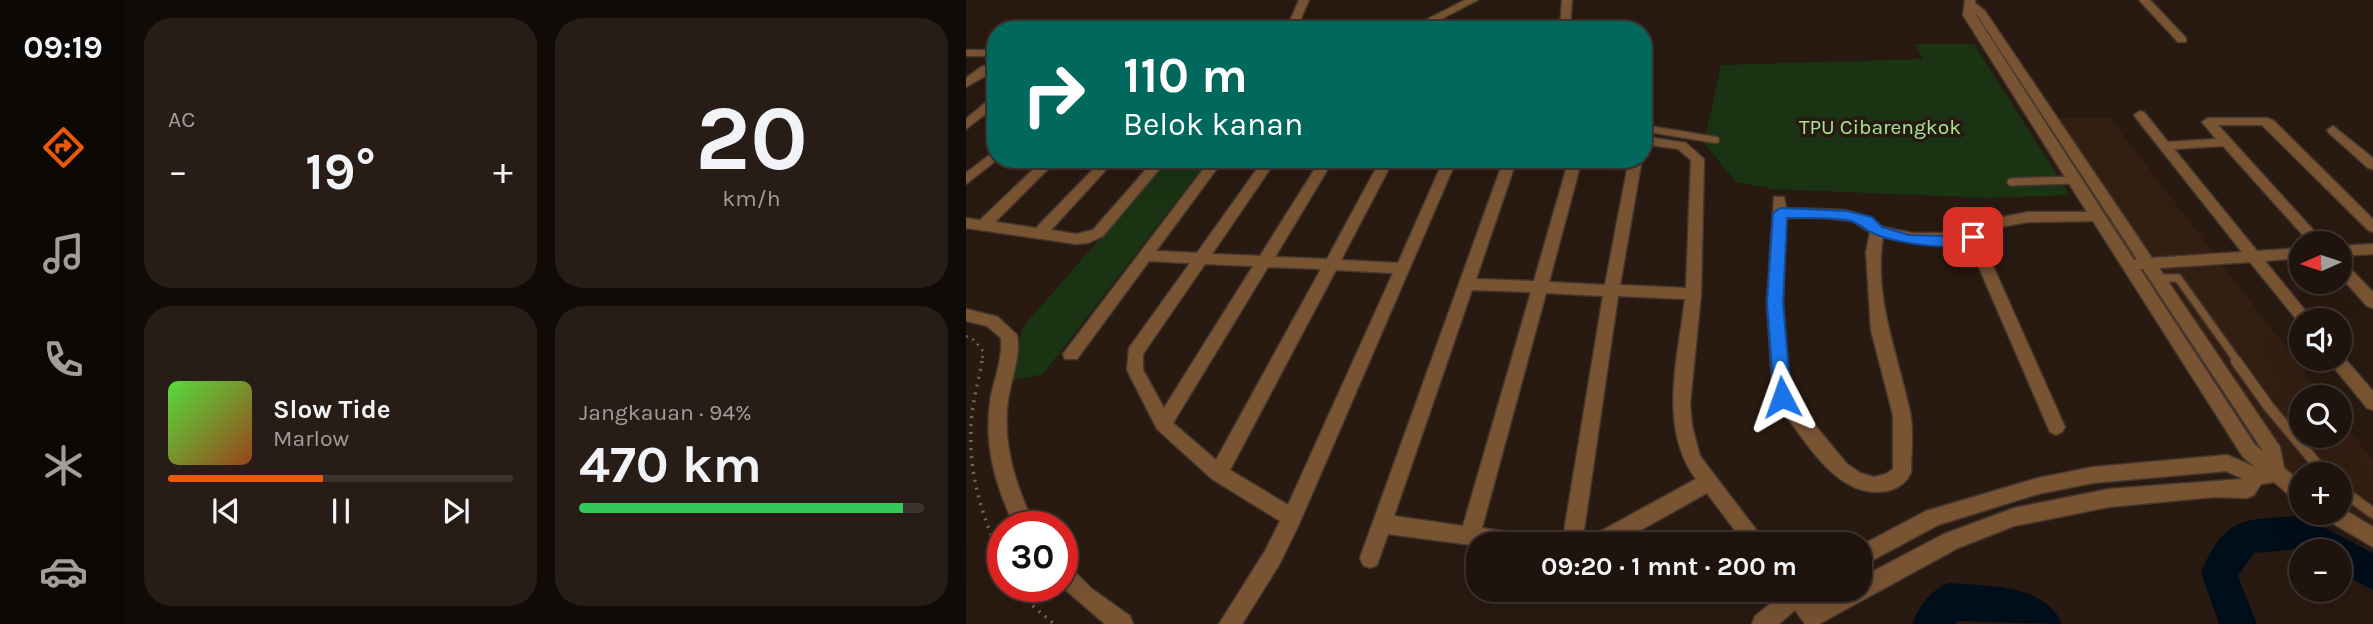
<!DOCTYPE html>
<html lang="id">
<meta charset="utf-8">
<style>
body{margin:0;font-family:Karla,sans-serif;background:#271d16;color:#f1f3f6;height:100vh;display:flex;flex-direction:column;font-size:26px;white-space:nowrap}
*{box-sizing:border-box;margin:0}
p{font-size:23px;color:#a19e9d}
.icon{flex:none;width:38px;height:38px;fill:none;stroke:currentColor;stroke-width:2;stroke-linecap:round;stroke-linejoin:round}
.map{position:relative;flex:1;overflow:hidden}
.drawer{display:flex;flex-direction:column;gap:18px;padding:18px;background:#110b07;width:840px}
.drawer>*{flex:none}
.top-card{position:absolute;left:21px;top:21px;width:665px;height:147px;border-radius:28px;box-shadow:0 7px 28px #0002,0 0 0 2px #3c332e;background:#00695c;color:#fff;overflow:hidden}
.needle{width:46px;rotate:267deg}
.tools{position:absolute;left:1323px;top:231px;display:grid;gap:14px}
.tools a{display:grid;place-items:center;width:63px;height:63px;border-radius:50%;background:#1f140d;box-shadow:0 7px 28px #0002,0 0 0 2px #3c332e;font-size:35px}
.speed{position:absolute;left:21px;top:511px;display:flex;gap:14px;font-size:35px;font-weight:700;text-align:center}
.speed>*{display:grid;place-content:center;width:91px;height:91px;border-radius:50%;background:#1f140d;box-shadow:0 7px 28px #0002,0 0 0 2px #3c332e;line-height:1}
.speed .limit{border:10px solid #d22;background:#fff;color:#111}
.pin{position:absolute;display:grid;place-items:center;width:60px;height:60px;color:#fff;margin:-30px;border-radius:14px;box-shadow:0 4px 10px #0006}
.me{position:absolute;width:77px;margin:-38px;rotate:356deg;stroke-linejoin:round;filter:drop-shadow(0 0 5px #0008)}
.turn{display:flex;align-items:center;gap:24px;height:147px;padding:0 21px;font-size:32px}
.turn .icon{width:91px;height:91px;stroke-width:2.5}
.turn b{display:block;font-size:49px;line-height:60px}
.big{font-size:52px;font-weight:700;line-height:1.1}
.drawer .card{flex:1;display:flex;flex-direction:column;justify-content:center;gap:10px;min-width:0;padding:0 24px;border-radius:28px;background:#271d16}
.drawer .dial{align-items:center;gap:0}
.dial b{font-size:91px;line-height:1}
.song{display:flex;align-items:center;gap:21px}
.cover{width:84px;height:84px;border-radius:10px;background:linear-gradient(135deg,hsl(110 70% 55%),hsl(20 70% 35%))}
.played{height:7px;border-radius:4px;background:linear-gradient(90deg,#ea580c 45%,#3c332e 45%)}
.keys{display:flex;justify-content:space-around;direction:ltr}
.heat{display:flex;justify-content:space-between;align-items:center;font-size:38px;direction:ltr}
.charge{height:10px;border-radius:5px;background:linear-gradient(90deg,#34c759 94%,#3c332e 0)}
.drawer .tiles{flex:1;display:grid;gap:18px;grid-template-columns:repeat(2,1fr)}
.trip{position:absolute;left:500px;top:532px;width:406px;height:70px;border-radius:28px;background:#1f140d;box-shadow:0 7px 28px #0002,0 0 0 2px #3c332e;font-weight:700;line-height:70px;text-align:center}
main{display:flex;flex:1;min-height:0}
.tab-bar{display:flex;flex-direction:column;width:126px;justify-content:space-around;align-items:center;background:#0c0805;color:#a19e9d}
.tab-bar .icon{width:49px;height:49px}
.tab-bar .selected{color:#ea580c}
.tab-bar b{font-size:32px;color:#f1f3f6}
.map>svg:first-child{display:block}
.built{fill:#331e12}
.green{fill:#193313}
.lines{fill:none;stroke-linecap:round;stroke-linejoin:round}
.river{fill:#000e1a;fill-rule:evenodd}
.service-far2-casing{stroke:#45372e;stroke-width:9}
.service-far1-casing{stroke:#45372e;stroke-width:10}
.service-casing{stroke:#45372e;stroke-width:13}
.minor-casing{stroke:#45372e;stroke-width:3}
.path-far1{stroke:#72655d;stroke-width:2.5;stroke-dasharray:2 5;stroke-linecap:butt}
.path{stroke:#72655d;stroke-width:3.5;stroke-dasharray:2 6;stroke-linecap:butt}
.service-far2{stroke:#795433;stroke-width:6}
.service-far1{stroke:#795433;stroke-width:7}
.service{stroke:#795433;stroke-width:10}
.minor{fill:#795433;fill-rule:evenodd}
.route{fill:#1a73e8;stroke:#114b97;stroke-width:2}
.labels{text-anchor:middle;stroke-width:7;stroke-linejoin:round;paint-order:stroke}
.far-park-label{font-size:21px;fill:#a6e597;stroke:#291a11}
</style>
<main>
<nav class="tab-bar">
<b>09:19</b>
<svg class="icon selected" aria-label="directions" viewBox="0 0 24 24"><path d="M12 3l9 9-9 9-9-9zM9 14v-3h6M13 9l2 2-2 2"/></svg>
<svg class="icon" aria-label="music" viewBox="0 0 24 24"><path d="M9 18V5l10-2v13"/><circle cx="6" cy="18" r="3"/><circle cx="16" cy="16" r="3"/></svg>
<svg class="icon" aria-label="phone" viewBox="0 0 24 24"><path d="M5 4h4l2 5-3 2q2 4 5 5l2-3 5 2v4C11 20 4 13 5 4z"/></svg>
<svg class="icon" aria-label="climate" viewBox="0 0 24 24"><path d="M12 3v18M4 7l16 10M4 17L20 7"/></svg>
<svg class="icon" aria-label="car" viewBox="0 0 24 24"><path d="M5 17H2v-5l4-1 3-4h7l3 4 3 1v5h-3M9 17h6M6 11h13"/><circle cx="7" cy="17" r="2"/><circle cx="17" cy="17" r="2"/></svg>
</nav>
<section class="drawer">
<div class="tiles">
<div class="card"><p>AC</p>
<div class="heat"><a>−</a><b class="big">19°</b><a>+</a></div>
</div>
<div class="card dial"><b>20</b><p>km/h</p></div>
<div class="card">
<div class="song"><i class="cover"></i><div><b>Slow Tide</b><p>Marlow</p></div></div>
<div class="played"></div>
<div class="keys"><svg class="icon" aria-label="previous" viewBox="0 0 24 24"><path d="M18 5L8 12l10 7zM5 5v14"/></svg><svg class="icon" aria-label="pause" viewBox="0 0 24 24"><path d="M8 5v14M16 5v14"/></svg><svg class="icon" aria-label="next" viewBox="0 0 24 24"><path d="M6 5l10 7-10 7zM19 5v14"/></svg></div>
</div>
<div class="card"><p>Jangkauan · 94%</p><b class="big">470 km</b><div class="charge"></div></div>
</div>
</section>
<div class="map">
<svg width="1407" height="624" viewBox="0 0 1407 624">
<rect width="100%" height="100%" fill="#291a11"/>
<!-- built -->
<path class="built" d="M1144,118L1358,397H1335V436H1374V418L1407,461V529L1374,510V474H1335V487L1330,484L1080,119Z"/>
<!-- green -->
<path class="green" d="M949,44H1008L1104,195L1023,198L807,189L770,182L738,143L755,65L957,59Z
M203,159H243L77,374L46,381L56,328Z"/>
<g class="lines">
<!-- river -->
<path class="river" d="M1336,516L1407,553V590L1374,573V551H1337L1332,549L1288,553L1272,576L1291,624H1253L1235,573C1260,514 1279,520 1336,516Z
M982,583C1020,586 1079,583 1096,624L991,621L989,624H946C953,606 964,591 982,583Z"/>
<!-- service-far2 casing -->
<g class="service-far2-casing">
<path id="service-far2" d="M677,128L750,140"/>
</g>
<!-- service-far1 casing -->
<g class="service-far1-casing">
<path id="service-far1" d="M1045,182L1108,180
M1190,278H1212L1272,362"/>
</g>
<!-- service casing -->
<g class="service-casing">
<path id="service" d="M1270,361L1303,407L1359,474
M1374,489L1407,513"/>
</g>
<!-- minor casing -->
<g class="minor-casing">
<path id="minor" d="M333,0H343L330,30H320Z
M499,0H512L454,30H440Z
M596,0H606L604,30H594Z
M999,0H1009V3L1019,11L1186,258L1276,252L1170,118L1168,115L1174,111L1178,112L1202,142L1250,139L1236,122L1242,118H1302L1308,121L1407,219V232L1402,230L1296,125H1252L1359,243H1344L1257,146L1208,149L1291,251L1335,248V258L1299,261L1347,320H1335V325L1284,262L1193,268L1314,447L1318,468L1335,482V501L1328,499L1308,482L1295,484L1288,495L1281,498L1248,497L1143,507L1048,526L992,548L853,624H839L829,610L813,624H786L789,616L818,593L817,590H847L845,596L850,603L873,590H894V578L978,534L1048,508L1143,489L1277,479L1260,471L1127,483L1072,494L972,525L894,567V546L960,511L1072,478L1127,467L1261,455L1289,467L1277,457L1127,221L1062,222L1017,230L1014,237L1099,427L1096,432L1090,435L1084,432L1002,242L958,244L917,237C907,297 932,355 944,412C948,431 945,453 945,472C941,482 932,489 921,491C870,501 837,436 810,402L807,397L801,303L808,197H818L820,208L878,210L895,215L916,227L947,233H1002L1007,223L1062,212H1121L997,15ZM1008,12L1011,15L1171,259L1168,260ZM852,217L886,221L904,232L900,252L905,330L927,415V469L920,474L908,477L894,473L881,464L824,395L817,303L819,218ZM1174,269H1177L1297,451L1289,445Z
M1173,0H1184L1220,38V42H1212Z
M0,50H30V56H0Z
M30,63V70L0,87V78L15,67Z
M26,97H30V106L0,129V119Z
M1367,126L1407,158V169L1402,168L1363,133L1361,130Z
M677,136L720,143L738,159L735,294L724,404L726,426L734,456L801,544H779L741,493L650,544H621L624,537L730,479C692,428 712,358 719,299L652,296L616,544H596L637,296L580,293L516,528L562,535L569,537L572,544H513V546L422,534L411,565L404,568L397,565L394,558L538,159H551L510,279L568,281L603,159H616L583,282L639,285L663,159H676L654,285L720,288L725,160L712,149L677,144ZM506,290L565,292L497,526L428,516Z
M30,150L32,159L0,184V173Z
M78,159H92L29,222L70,228L137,159H150L85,230L110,234L127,230L189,159H202L137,236L122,243L110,244L0,228V218L14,220Z
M245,159H258L190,251L231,253L298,159H311L246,254L294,256L355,159H368L309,257L361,259L415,159H428L375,260L432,263L478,159H491L333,524L313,565L276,624H253L299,551L314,521L246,479L191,429L161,370L163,348L224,263L183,261L111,359H99L97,354ZM239,264L287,266L198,408L177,370V354ZM302,267L355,269L250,460L207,423ZM370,270L427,273L322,505L264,470Z
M1407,244V254L1374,256V246Z
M1374,262L1379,263L1407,292V308L1401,306L1374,276Z
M0,309L32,317L51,335C55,357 45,378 42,400C36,447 50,485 69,527H49C29,485 17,443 25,396C29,377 37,358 35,338L21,326L0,321Z
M1374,353L1407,391V410L1401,408L1365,364L1363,359H1374Z
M1374,507L1407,527V547L1359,519L1356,513H1374Z
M96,563L103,566L126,589L164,616L167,624H139L95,586Z"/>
</g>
<!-- path-far1 -->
<path class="path-far1" d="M0,336L8,340L17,351L16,362"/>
<!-- path -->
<path class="path" d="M16,361C13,379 8,396 6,414C0,467 15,515 37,562
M53,586L68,607L88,624"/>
<!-- service-far2 -->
<use href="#service-far2" class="service-far2"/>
<!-- service-far1 -->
<use href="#service-far1" class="service-far1"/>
<!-- service -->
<use href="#service" class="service"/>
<!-- minor -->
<use href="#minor" class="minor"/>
</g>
<!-- route -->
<path class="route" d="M814,208L881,211L906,217L916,227L943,235L976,236L1007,232L1014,237C998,255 929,243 909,234C898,230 893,222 881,220C861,217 840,218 821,218L817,303L825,397L823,402H810L808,397L801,303L807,213Z"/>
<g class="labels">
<!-- far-park labels -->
<g class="far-park-label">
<text x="914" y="134">TPU Cibarengkok</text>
</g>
</g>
</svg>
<div class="tools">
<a><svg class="needle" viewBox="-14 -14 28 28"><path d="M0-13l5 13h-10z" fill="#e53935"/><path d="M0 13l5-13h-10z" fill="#a19e9d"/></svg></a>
<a><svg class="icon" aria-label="sound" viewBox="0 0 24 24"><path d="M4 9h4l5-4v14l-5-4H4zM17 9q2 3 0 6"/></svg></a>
<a><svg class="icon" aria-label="search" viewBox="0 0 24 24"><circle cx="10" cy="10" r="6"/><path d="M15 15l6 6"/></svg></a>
<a>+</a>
<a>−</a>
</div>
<div class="speed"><div class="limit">30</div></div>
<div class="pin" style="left:1007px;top:237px;background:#d93025"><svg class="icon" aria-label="arrive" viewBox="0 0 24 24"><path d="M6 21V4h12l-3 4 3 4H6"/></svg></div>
<svg class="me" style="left:816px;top:397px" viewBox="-20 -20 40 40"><path d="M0-17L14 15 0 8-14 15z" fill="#1a73e8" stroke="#fff" stroke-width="4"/></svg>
<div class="trip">09:20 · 1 mnt · 200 m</div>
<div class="top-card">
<div class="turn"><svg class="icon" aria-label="right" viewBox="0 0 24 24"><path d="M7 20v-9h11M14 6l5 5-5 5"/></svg><div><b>110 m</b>Belok kanan</div></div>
</div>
</div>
</main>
